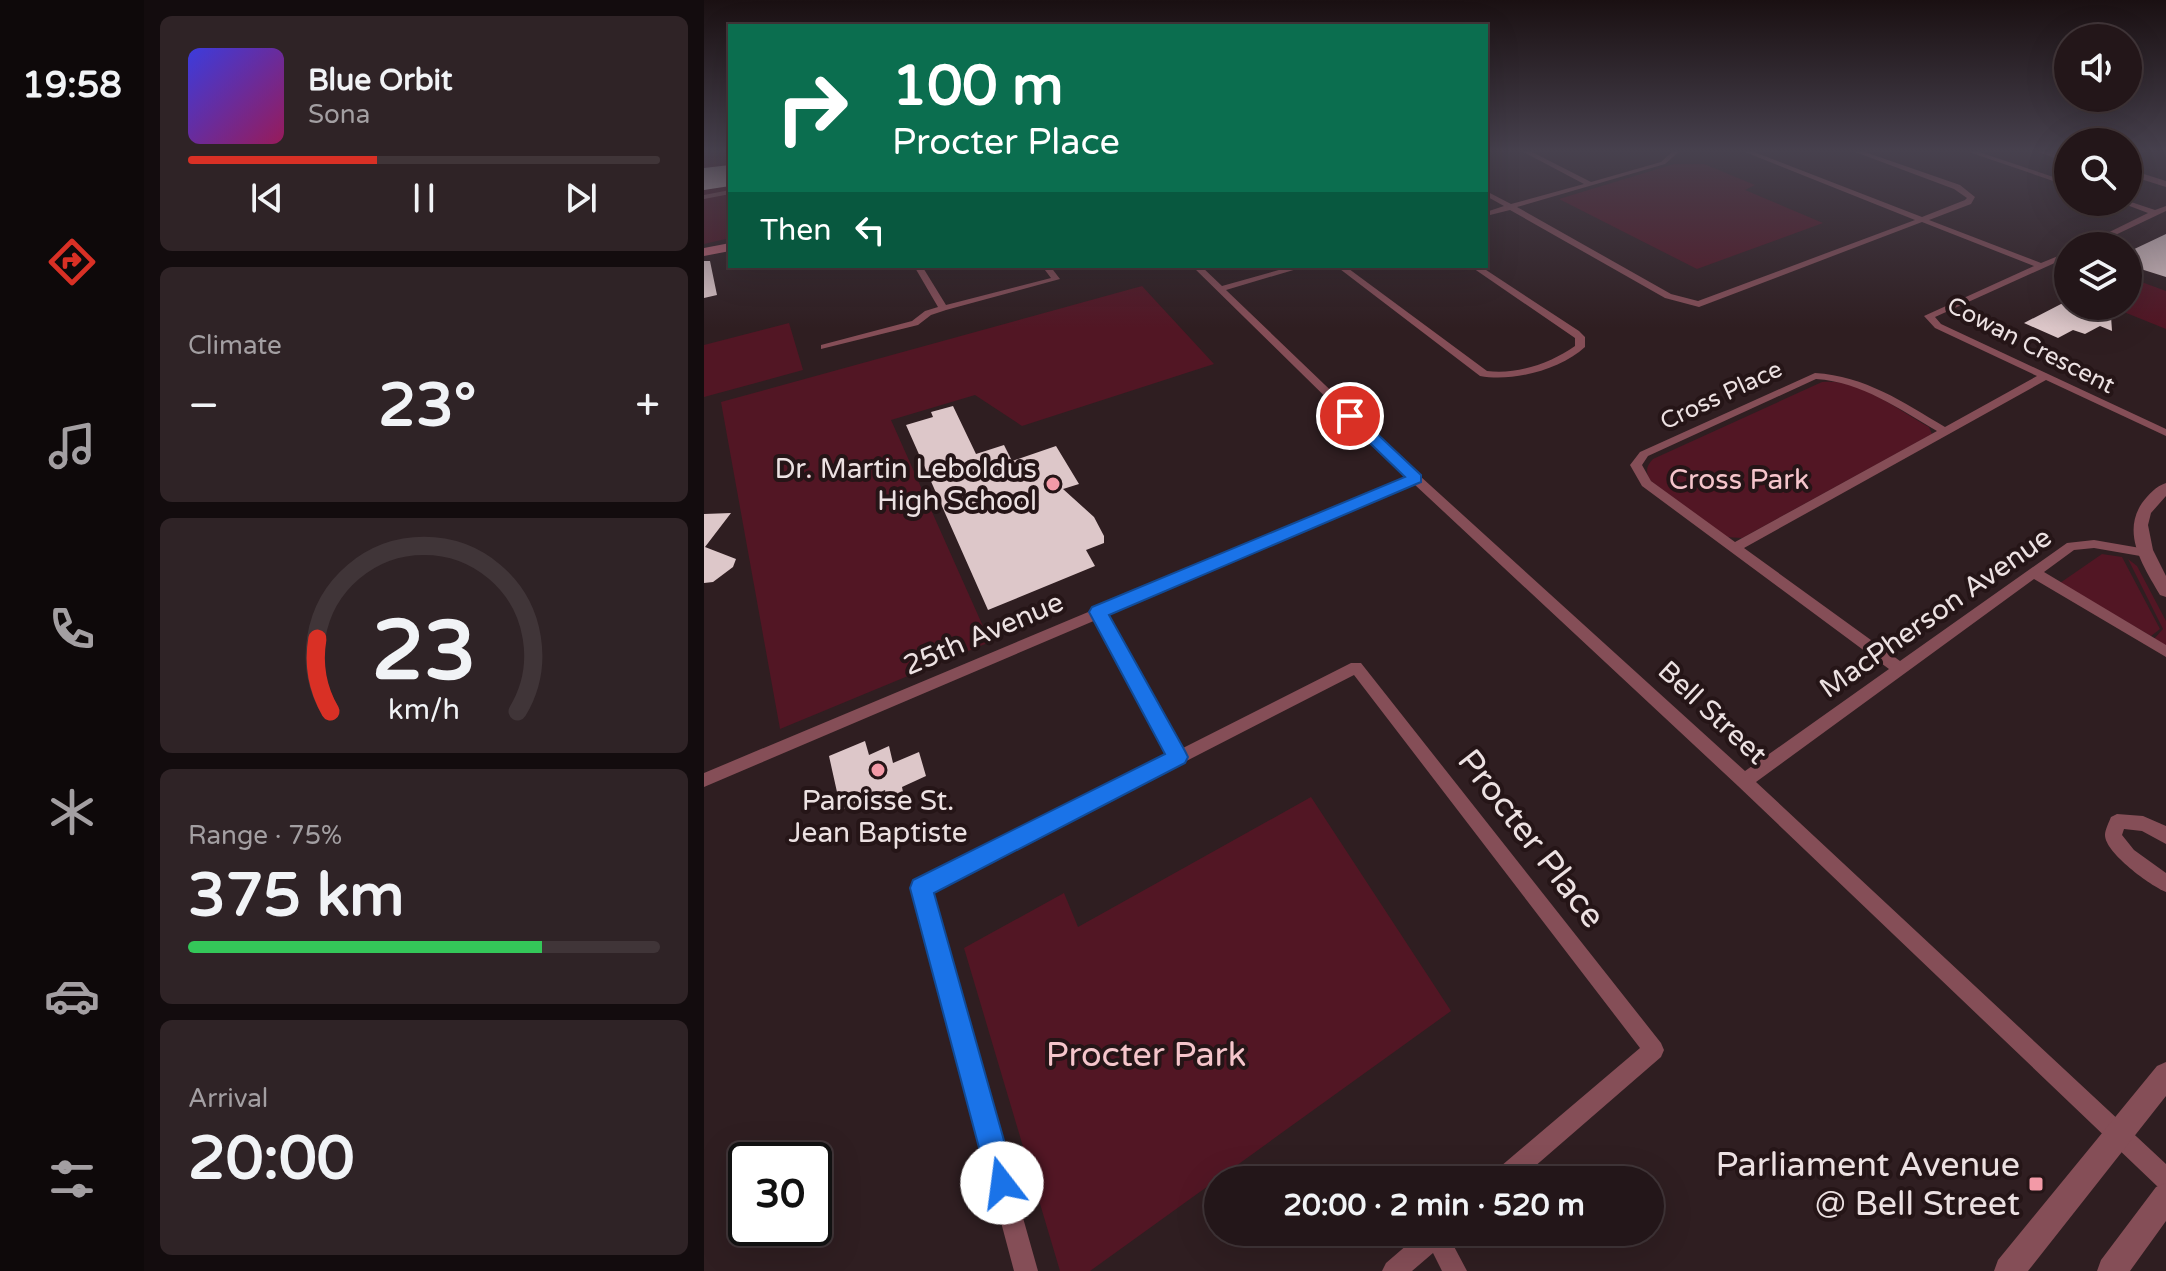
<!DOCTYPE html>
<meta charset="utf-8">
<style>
body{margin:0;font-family:"Varela Round",sans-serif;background:#2f2326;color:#f1f3f6;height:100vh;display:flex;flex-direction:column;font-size:30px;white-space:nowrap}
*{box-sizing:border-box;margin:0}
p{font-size:26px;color:#a39fa2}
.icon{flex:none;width:44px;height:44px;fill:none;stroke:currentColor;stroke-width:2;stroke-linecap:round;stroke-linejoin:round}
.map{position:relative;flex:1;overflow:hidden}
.side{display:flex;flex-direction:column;gap:16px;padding:16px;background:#130c0e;width:560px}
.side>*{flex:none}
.guide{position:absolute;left:24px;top:24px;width:760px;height:244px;border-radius:0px;box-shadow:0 8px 32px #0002,0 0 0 2px #403538;background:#0b6e4f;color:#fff;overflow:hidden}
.buttons{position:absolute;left:1350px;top:24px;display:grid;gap:16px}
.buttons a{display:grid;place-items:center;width:88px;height:88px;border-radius:50%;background:#231619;box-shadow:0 8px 32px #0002,0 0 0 2px #403538;font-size:40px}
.speed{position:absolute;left:24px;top:1142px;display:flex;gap:16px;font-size:40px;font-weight:700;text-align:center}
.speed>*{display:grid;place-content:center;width:104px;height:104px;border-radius:50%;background:#231619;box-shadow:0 8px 32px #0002,0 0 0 2px #403538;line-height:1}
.speed .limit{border:4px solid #111;border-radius:12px;background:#fff;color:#111}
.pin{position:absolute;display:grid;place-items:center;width:68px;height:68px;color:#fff;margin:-34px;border:4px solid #fff;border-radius:50%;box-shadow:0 2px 8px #0007}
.me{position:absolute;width:88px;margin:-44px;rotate:345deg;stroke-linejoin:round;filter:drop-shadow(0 0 6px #0008)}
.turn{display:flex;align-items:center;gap:28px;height:168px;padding:0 32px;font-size:36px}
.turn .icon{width:104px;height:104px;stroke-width:2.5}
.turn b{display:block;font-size:56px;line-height:68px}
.then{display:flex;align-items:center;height:76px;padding:0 32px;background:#0003;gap:16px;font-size:30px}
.big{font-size:60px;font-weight:700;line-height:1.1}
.side .tile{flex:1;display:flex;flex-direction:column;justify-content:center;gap:12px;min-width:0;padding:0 28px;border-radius:12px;background:#2f2326}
.side .dial{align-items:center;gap:0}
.dial svg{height:208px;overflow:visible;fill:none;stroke:#403538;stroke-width:7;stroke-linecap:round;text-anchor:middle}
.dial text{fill:#f1f3f6;stroke:none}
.song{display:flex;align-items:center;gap:24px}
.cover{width:96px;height:96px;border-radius:12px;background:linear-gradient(135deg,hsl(240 70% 55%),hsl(330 70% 35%))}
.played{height:8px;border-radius:4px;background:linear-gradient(90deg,#d93025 40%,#403538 40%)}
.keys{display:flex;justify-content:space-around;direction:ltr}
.heat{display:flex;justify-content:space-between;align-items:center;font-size:44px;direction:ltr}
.charge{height:12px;border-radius:6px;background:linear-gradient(90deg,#34c759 75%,#403538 0)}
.trip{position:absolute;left:500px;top:1166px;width:460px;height:80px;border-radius:40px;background:#231619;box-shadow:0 8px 32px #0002,0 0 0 2px #403538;font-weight:700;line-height:80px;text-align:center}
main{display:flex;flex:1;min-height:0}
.dock{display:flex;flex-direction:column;width:144px;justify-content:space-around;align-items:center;background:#0e090a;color:#a39fa2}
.dock .icon{width:56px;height:56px}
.dock .on{color:#d93025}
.dock b{font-size:36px;color:#f1f3f6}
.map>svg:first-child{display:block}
.green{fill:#521624}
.building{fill:#ddc7c9}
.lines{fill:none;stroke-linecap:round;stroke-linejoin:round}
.minor{fill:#854e57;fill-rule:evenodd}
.tertiary{fill:#854e57;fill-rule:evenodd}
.secondary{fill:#bc6473;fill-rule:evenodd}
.route{fill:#1a73e8;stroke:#114b97;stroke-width:2}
.poi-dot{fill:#f39aa7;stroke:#251517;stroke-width:3}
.labels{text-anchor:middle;stroke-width:8;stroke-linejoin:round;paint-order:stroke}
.far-street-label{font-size:24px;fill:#ece1e2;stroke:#251517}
.poi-label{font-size:28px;fill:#ece1e2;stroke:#251517;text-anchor:end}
.park-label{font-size:28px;fill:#f5c5cb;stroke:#251517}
.street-label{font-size:28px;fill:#ece1e2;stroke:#251517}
.near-street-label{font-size:34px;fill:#ece1e2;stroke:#251517}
.near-park-label{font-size:34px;fill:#f5c5cb;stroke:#251517}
.near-poi-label{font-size:34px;fill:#ece1e2;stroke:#251517;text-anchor:end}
</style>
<main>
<nav class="dock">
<b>19:58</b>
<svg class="icon on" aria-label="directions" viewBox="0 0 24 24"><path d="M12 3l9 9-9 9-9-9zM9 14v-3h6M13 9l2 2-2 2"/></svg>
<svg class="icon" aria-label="music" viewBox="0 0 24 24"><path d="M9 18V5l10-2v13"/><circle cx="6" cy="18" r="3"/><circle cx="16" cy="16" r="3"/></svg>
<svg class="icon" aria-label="phone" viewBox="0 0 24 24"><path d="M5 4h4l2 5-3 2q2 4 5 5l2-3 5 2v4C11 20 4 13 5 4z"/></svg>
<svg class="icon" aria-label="climate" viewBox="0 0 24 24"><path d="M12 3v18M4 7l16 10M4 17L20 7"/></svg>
<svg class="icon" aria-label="car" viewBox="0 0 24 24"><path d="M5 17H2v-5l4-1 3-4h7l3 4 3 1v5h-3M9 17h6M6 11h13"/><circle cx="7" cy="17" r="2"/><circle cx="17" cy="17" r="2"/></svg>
<svg class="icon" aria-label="filters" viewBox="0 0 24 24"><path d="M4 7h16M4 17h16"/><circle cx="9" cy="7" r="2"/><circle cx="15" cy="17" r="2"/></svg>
</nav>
<section class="side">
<div class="tile">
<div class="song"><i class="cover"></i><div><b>Blue Orbit</b><p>Sona</p></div></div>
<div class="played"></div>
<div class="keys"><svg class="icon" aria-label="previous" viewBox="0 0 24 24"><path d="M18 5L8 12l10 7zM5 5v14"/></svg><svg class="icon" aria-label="pause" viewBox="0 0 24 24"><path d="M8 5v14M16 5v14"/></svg><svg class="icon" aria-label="next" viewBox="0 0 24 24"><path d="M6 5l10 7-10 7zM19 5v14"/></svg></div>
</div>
<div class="tile"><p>Climate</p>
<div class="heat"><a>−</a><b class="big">23°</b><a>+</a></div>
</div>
<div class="tile dial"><svg viewBox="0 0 100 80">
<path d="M14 69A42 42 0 1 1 86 69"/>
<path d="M14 69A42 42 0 0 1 9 41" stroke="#d93025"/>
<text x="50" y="56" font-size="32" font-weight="700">23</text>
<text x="50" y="72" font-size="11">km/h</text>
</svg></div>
<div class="tile"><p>Range · 75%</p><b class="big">375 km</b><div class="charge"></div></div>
<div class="tile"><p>Arrival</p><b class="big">20:00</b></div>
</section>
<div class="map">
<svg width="1462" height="1271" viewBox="0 0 1462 1271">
<rect width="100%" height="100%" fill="#2f1e21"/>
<!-- green -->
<path class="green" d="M0,150H26V238L0,244Z
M970,164H1000L1051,185L1041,190L1119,223L993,269L855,199Z
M1424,277L1462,291V329L1405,306H1424Z
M438,286L510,364L318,426L271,395L187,420L286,642L76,729L17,402Z
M85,323L99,370L0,397V345Z
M1118,382C1155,378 1194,410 1225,427L1228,434L1038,538L1021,537L947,481C941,472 942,466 949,459Z
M1398,554L1418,557L1456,629L1447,636L1356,583Z
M1424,559L1433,566L1462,621V647L1450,639L1459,629Z
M607,797L747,1011L386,1271H356L260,948L360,893L374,927Z"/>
<!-- building -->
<path class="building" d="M26,165V186L0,190V168Z
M1462,234V277L1424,265V252Z
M0,261H6L13,295L0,298Z
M1357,304L1387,306L1400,311L1407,316L1408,331L1396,326L1381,334L1369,330L1354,338L1320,323Z
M249,406L272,454L300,445L308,461L352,446L375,484L359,489L390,517L400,536V543L382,550L391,566L284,610L202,425L229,417L227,412Z
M27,513L1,547L32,559L29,567L9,582L0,583V514Z
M161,741L165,755L185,746L189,763L215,752L222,776L198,787L199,792L183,799L181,790L137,810L125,756Z"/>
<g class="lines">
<!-- minor -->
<path class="minor" d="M816,150H824L887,182L957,162L970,150H977L961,164L813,207L967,294L994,301L1211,220L1036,150H1045L1218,217L1261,200L1263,198L1250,189L1146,150H1155L1256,185L1271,197L1267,204L1225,220L1337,263L1364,252V257L1231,317L1237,324L1462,429V436L1342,380L1040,548L1196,661L1363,543L1390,540L1442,549L1448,553L1442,557L1390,548L1370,550L1340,572L1462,645V657L1330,579L1052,782L1462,1164V1190L1454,1187L1034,786L710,484L403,615L477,749L647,663H657L957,1043L960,1050L957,1057L815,1180H787L790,1172L936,1048L650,675L227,892L334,1271H310L208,888L211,882L464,755L392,620L0,787V773L704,478L488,266H497L518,286L589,266H603L522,290L716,476L1041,771L1185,669L938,486L926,465L936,452L1111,373C1161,376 1199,402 1241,427L1333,376L1231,328L1220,316L1330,266L1218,222L995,307L961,298L806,210L782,216V212L800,206L782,196V191L807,204L880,184ZM1112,379C1158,382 1195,409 1233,431L1031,542L947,481L938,465L944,456Z
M1259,150H1269L1364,182V186Z
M26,190V194L0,199V195Z
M1424,201L1451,210L1462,206V211L1388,246H1377L1444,213L1415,202Z
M210,266H218L242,305L347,278L338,266H346L356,279L242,310L227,315L214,325L117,349V345L208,321L221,311L234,307Z
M632,266H641L783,371C813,375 847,363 871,346V338L766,266H776L875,331L881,337V347C856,370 809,382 776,376Z
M1413,814L1439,816L1462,826V844L1438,831L1420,829L1418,835L1430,850L1462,873V892C1447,886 1401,853 1401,835C1401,830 1405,822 1407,817Z
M718,1232H747L745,1237L763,1271H738L729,1253L708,1271H678L682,1263Z"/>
<!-- tertiary -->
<path class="tertiary" d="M1329,150H1342L1364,157V163Z
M1424,169L1462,181V187L1424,175Z
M1462,483V496L1447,513L1444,525L1449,550L1462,576V597L1456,595C1440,567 1417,534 1438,503C1444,495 1452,486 1462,483Z
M1462,1062V1096L1324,1271H1290L1294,1260L1453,1066Z
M1462,1183V1221L1426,1271H1393L1397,1260L1452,1187Z"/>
<!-- secondary -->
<path class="secondary" d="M26,243V251L0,256V248Z"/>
</g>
<!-- sky -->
<linearGradient id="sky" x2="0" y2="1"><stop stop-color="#1a1012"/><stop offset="0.46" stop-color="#47414e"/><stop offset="1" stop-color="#47414e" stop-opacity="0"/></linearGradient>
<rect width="1462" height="328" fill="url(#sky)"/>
<!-- route -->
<path class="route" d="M646,411L651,413L717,475V482L405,615L481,751L484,757L481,763L230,893L312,1183L308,1193L298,1197L287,1193L206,888L209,880L461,754L385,612L388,607L701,477L641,419V413Z"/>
<!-- markers -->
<g class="poi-dot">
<circle cx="349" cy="484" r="8"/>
<circle cx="174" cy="770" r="8"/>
<rect x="1324" y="1176" width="16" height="16" rx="4"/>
</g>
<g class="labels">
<!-- far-street labels -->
<g class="far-street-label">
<text transform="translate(1327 345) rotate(27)" y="8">Cowan Crescent</text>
<text transform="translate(1017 395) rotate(-25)" y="8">Cross Place</text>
</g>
<!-- poi labels -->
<g class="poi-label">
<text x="333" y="478">Dr. Martin Leboldus<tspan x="333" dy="32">High School</tspan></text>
<text x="174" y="810" text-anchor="middle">Paroisse St.<tspan x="174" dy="32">Jean Baptiste</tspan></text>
</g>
<!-- park labels -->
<g class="park-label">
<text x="1035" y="489">Cross Park</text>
</g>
<!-- street labels -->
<g class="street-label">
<text transform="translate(1231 612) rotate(-35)" y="10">MacPherson Avenue</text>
<text transform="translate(279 633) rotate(-23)" y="10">25th Avenue</text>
<text transform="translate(1009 712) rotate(43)" y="10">Bell Street</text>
</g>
<!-- near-street labels -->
<g class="near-street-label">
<text transform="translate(828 838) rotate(52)" y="12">Procter Place</text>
</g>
<!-- near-park labels -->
<g class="near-park-label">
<text x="442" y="1066">Procter Park</text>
</g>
<!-- near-poi labels -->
<g class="near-poi-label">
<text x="1316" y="1176">Parliament Avenue<tspan x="1316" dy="39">@ Bell Street</tspan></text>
</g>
</g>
</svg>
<div class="buttons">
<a><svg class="icon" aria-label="sound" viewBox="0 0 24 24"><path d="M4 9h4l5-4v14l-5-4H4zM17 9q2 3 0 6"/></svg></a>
<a><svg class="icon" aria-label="search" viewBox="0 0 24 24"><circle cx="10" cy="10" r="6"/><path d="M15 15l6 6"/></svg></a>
<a><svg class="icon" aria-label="layers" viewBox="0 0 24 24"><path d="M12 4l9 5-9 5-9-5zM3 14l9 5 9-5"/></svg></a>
</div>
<div class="speed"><div class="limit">30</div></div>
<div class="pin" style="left:646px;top:416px;background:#d93025"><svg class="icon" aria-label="arrive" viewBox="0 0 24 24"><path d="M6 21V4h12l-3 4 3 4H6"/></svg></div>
<svg class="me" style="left:298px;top:1183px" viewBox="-20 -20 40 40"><circle r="19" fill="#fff"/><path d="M0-13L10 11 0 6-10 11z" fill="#1a73e8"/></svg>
<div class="trip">20:00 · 2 min · 520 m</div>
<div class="guide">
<div class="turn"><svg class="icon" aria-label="right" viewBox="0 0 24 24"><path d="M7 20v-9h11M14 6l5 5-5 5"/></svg><div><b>100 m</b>Procter Place</div></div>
<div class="then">Then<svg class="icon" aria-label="left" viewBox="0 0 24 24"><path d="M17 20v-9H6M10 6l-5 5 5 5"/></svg></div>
</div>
</div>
</main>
